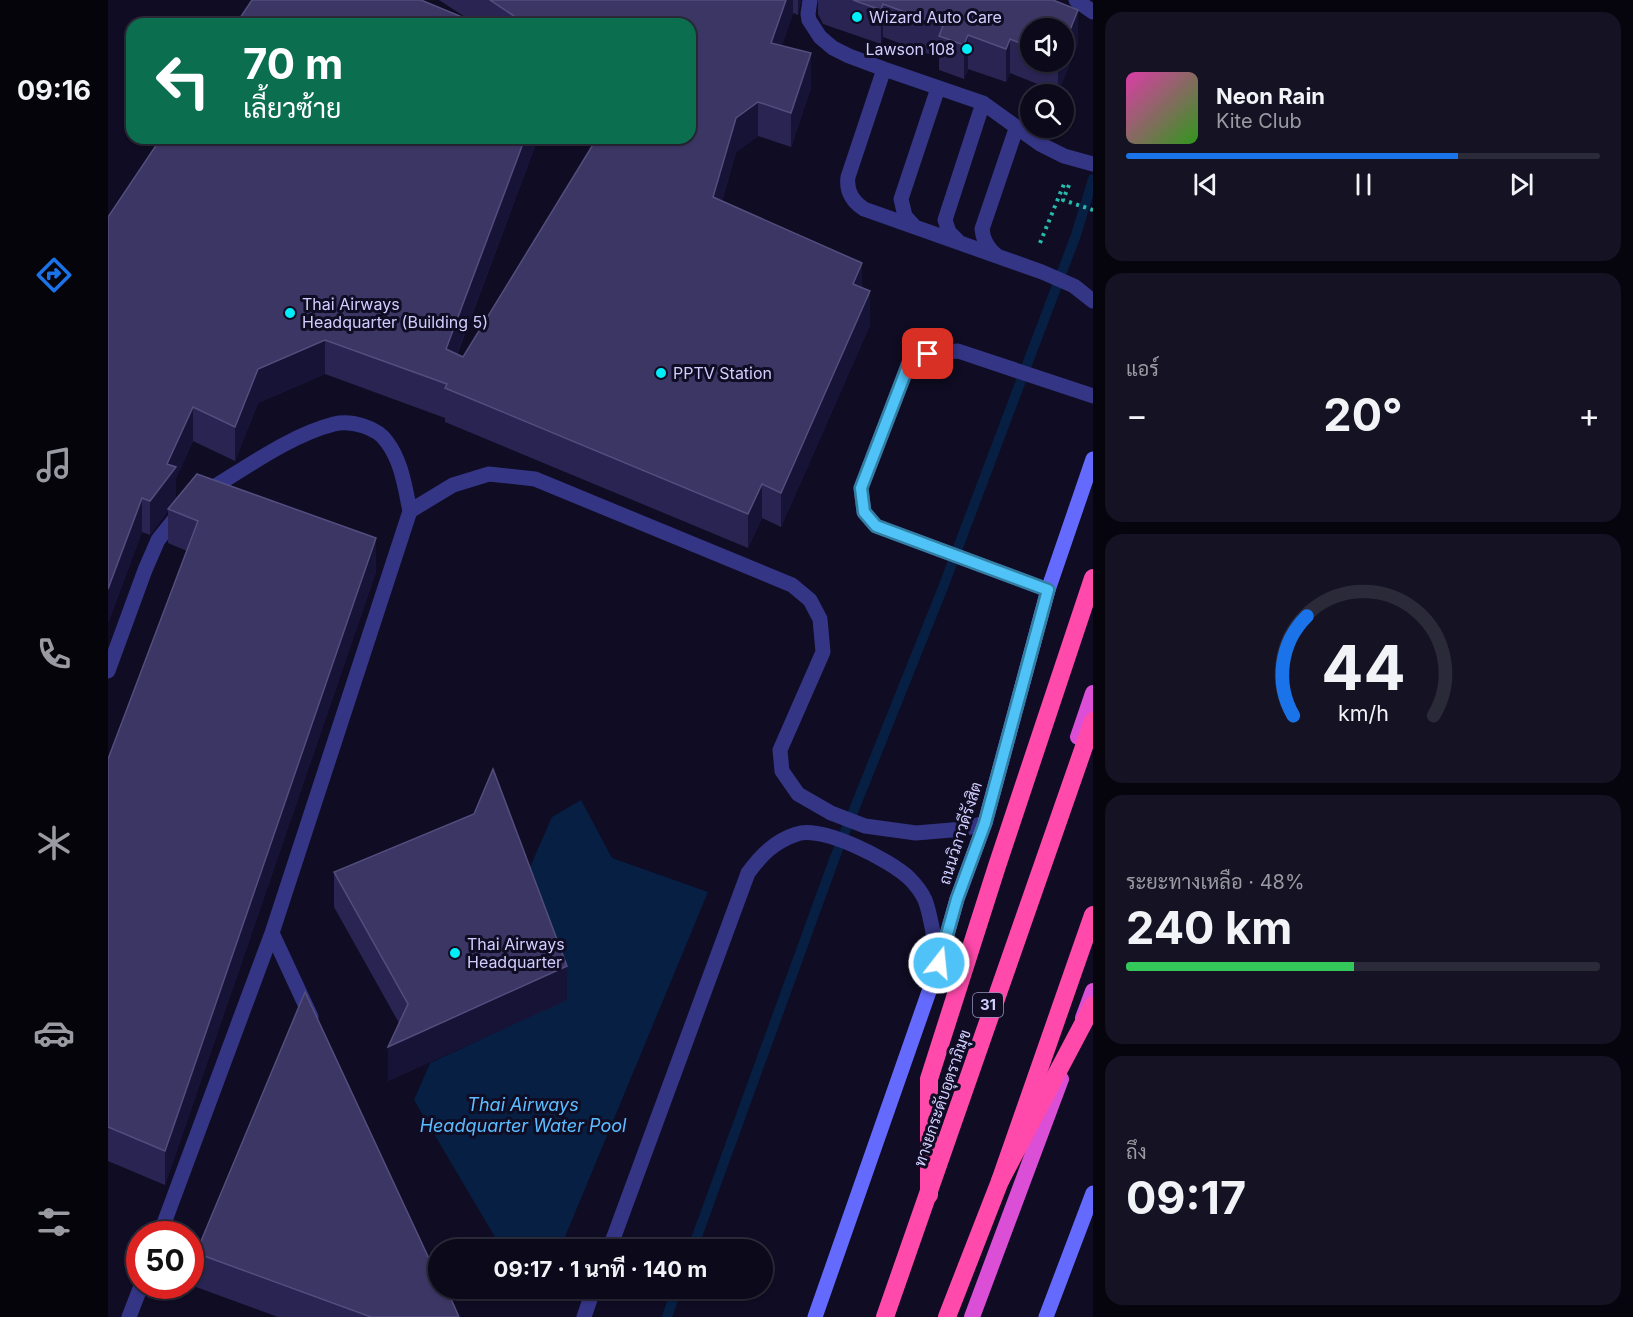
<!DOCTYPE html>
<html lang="th">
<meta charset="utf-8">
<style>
body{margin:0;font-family:Inter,Sarabun,sans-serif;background:#141223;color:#f1f3f6;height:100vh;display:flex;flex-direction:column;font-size:22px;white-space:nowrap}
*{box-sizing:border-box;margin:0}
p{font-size:20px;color:#9a9aa2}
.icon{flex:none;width:33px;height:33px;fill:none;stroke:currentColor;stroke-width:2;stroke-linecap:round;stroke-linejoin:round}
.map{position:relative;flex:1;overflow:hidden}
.drawer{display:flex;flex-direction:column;gap:12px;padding:12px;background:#06050e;width:540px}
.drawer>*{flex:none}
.top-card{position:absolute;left:18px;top:18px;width:570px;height:126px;border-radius:18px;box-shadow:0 2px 4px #0004,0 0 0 2px #2b2a39;background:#0b6e4f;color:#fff;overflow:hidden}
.fabs{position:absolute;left:912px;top:18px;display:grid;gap:12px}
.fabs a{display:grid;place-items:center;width:54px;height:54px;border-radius:50%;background:#0b091a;box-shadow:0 2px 4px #0004,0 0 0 2px #2b2a39;font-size:30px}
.speed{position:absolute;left:18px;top:1221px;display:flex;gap:12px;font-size:30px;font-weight:700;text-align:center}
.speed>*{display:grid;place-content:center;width:78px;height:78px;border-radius:50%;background:#0b091a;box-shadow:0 2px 4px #0004,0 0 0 2px #2b2a39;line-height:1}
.speed .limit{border:9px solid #d22;background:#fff;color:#111}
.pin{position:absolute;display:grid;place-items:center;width:51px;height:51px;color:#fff;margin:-26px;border-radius:12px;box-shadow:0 3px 9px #0006}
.me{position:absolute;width:66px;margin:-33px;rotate:16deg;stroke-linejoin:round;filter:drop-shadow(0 0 4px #0008)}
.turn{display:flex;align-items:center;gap:21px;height:126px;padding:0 18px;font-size:27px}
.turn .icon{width:78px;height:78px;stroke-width:2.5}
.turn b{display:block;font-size:42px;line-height:51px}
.big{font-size:45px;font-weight:700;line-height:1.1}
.drawer .tile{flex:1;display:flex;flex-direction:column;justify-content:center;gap:9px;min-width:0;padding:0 21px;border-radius:18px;background:#141223}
.drawer .dial{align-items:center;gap:0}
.dial svg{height:156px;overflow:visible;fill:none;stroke:#2b2a39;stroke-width:7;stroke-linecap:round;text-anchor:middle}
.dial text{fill:#f1f3f6;stroke:none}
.song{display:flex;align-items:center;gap:18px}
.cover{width:72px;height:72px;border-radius:9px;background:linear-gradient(135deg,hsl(320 70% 55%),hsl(110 70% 35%))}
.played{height:6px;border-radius:3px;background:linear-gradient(90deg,#1a73e8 70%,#2b2a39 70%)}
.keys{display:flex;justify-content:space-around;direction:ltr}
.heat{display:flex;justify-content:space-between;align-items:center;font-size:33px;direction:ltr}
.charge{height:9px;border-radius:4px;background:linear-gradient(90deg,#34c759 48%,#2b2a39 0)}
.trip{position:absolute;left:320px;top:1239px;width:345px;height:60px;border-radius:30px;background:#0b091a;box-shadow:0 2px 4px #0004,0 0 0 2px #2b2a39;font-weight:700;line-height:60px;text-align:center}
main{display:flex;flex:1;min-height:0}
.tab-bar{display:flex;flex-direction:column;width:108px;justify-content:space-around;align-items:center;background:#04040a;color:#9a9aa2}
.tab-bar .icon{width:42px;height:42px}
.tab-bar .current{color:#1a73e8}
.tab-bar b{font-size:27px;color:#f1f3f6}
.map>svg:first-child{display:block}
.water{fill:#061f42}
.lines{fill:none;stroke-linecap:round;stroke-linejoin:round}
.stream{stroke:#061f42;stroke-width:10}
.path{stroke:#25bbaa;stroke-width:4;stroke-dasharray:3 4.5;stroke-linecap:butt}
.service{stroke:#343585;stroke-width:15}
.minor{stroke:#343585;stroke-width:15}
.secondary{stroke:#656aff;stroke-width:15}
.trunk{stroke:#da4fd5;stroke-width:16}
.motorway{stroke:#ff49ab;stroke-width:18}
.motorway-bridge{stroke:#ff49ab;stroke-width:18}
.wall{fill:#2a2452;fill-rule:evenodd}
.shaded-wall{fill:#171337}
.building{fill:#3c3665;stroke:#534e7d;stroke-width:1.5}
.route-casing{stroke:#337fa1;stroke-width:15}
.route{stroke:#4fc3f7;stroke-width:10}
.poi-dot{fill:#00eef9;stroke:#0f0c23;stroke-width:2}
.labels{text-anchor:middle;stroke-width:6;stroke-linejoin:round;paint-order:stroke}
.shield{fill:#0f0c23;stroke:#9794bd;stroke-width:1.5}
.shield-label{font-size:15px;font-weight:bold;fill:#d1ceff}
.poi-label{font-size:16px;fill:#d1ceff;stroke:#0f0c23;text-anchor:start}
.street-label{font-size:16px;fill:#d1ceff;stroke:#0f0c23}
.water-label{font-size:18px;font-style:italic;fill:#5cbdff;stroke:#0f0c23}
</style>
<main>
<nav class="tab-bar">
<b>09:16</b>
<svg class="icon current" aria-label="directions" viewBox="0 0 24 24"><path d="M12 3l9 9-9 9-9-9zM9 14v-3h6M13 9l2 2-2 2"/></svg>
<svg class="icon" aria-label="music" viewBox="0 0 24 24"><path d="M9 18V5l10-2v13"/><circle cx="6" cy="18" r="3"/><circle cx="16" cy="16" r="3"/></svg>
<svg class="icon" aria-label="phone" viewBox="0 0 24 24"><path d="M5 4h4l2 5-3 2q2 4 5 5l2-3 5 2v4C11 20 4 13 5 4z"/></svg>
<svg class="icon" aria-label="climate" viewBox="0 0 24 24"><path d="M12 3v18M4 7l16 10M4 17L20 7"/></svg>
<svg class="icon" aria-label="car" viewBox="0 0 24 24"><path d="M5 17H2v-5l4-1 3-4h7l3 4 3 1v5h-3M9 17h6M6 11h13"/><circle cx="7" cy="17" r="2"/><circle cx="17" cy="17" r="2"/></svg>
<svg class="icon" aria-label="filters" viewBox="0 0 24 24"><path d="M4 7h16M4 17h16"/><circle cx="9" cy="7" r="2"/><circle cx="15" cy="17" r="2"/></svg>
</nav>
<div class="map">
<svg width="985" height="1317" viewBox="0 0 985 1317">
<rect width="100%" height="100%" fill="#0f0c23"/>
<!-- water -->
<path class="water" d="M473,800L504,858L600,892L452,1249H394L306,1100L322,1063L458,1000L415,883L444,817Z"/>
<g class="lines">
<!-- stream -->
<path class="stream" d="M584,1250L727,857L834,590L968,235L985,179
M559,1317L569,1288"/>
<!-- path -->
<path class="path" d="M961,185L955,200L985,210
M932,243L956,184"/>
<!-- service -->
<path class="service" d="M702,0L700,14L701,20L712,37L725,48L741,56L776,69L875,103L932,144L956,156L985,164
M776,69L740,177C738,191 744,201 756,209L934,272L966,286L985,301
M807,227L797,216L793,199L830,88
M852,243L841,232L837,220L875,103
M889,256C880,249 875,240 874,229L908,129
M96,493C135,470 182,435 226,424C243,420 269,427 279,442C294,462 297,488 302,511
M940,590L768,526L756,512L753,488L801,363L820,354L850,351L985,396
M0,671L37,570L50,540L73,511
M164,933L203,1017
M52,1234L164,933L302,511L345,485L381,474L427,479L684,585L702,600L712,619L715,652L672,750L674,771L690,794L723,813L757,826L808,833L855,829L877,823
M501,1250L640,873C653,855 667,841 689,834C714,825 782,860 801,878C806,883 814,893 817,900C823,914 827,947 831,963
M21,1317L33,1286
M476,1317L486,1288"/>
<!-- minor -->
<path class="minor" d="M968,0L985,12"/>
<!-- secondary -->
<path class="secondary" d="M707,1317L831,963L849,899L877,823L940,590L985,459
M938,1317L985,1193"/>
<!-- trunk -->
<path class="trunk" d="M970,737L985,693
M975,1018L985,991
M864,1317L953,1079"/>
<!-- motorway -->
<path class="motorway" d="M777,1317L985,721
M839,1317L892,1181L985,915"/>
<!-- motorway-bridge -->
<path class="motorway-bridge" d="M892,1181L985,1005
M821,1195V1079L889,866L985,578"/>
</g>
<!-- wall -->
<path class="wall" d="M331,0H693L690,15L685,13L674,45L703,87L683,147L650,136L628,152L614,201L754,288L762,325L673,527L654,518L640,548L337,422V418L217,374L150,403L127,461L85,441L68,478V498L268,572L57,1185L0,1161V759L79,551L60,543V511L42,535L34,532L0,623L53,138H430L349,355L355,357L582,24H128L360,19Z
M710,0H945L970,44L950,92L902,73L898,82L860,69L856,79L831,70V58L775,37L773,44L715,24L710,14ZM922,28L956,62H922Z
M226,872L459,1000L280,1081L291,1023L226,907Z
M88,1253L330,1288L351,1317H170L88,1287Z"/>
<!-- shaded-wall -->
<path class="shaded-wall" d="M678,0H685V13L663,77V43Z
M690,0H693L690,15Z
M775,4V37L773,44V10Z
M970,10V44L950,92V62H956V45Z
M860,35V69L856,79V45Z
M902,39V73L898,82V49Z
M703,53V87L683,147V113Z
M650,102V136L628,152L605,231V197L628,118Z
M417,138H430L338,383V349Z
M754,263V297L745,284Z
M762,291V325L673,527V493Z
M217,340V374L150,403L127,461V427L150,369Z
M85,407V441L68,478V501L60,509V511L42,535V501Z
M654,484V518L640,548V514Z
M34,498V532L0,623V589Z
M268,538V572L57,1185V1151Z
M459,966V1000L280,1081V1047Z"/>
<!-- building -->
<path class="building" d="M144,0H313L371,24H128Z
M382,0H678L663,43L703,53L683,113L650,102L628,118L605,197L754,263L745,284L762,291L673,493L654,484L640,514L337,388L339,384L217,340L150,369L127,427L85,407L59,464L68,467L42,501L34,498L0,589V217L53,138H417L338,349L355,357L489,138H582V24H418Z
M745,0H945L970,10L956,45V28H922V47L902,39L898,49L860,35L856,45L831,36L835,26L775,4L773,10Z
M89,474L268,538L57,1151L0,1127V759L90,521L60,509Z
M385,769L459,966L280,1047L300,1004L226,872L366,814Z
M197,992L330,1278V1288H336L340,1292L351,1317H263L88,1253Z"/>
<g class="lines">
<!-- route casing -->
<g class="route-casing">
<path id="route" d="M820,354L801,363L753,488L756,512L768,526L940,590L877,823L849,899L831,963"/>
</g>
<!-- route -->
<use href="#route" class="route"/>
</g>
<!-- markers -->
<g class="poi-dot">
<circle cx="749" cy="17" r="6"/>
<circle cx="859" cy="49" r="6"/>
<circle cx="182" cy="313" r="6"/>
<circle cx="553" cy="373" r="6"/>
<circle cx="347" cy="953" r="6"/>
</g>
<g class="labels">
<!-- shield labels -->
<rect class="shield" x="865" y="993" width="30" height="24" rx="4.5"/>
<g class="shield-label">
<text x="880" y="1010">31</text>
</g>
<!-- poi labels -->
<g class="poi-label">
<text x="761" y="23">Wizard Auto Care</text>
<text x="847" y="55" text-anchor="end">Lawson 108</text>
<text x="194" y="310">Thai Airways<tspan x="194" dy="18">Headquarter (Building 5)</tspan></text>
<text x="565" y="379">PPTV Station</text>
<text x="359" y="950">Thai Airways<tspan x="359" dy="18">Headquarter</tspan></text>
</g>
<!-- street labels -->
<g class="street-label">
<text transform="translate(852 833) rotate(-72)" y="6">ถนนวิภาวดีรังสิต</text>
<text transform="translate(834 1098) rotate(-71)" y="6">ทางยกระดับอุตราภิมุข</text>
</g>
<!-- water labels -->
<g class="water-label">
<text x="415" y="1111">Thai Airways<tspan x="415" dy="21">Headquarter Water Pool</tspan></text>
</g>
</g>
</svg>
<div class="fabs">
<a><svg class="icon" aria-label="sound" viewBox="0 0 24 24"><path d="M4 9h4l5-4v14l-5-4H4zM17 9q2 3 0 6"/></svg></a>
<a><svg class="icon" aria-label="search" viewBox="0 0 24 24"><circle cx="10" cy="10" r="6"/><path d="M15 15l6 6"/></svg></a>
</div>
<div class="speed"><div class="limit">50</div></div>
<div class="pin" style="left:820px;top:354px;background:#d93025"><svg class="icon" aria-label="arrive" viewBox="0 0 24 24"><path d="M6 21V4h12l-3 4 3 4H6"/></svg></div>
<svg class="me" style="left:831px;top:963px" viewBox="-20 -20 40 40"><circle r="17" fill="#4fc3f7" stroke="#fff" stroke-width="3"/><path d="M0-11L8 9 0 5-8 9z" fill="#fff"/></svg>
<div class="trip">09:17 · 1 นาที · 140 m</div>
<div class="top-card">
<div class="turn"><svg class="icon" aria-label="left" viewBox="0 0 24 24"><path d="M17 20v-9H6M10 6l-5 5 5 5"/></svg><div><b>70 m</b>เลี้ยวซ้าย</div></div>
</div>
</div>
<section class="drawer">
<div class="tile">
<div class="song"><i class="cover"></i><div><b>Neon Rain</b><p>Kite Club</p></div></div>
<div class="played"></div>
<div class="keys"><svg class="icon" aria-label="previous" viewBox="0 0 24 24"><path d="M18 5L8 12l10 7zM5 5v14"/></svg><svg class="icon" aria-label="pause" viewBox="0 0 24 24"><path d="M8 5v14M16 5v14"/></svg><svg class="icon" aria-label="next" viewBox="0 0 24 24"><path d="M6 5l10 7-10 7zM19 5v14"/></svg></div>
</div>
<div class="tile"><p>แอร์</p>
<div class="heat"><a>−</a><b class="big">20°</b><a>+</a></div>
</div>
<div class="tile dial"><svg viewBox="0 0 100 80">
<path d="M14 69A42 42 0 1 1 86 69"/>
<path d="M14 69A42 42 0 0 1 21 18" stroke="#1a73e8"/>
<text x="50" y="56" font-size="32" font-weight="700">44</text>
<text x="50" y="72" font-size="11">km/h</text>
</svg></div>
<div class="tile"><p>ระยะทางเหลือ · 48%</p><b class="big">240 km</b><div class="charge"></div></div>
<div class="tile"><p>ถึง</p><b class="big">09:17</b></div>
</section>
</main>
